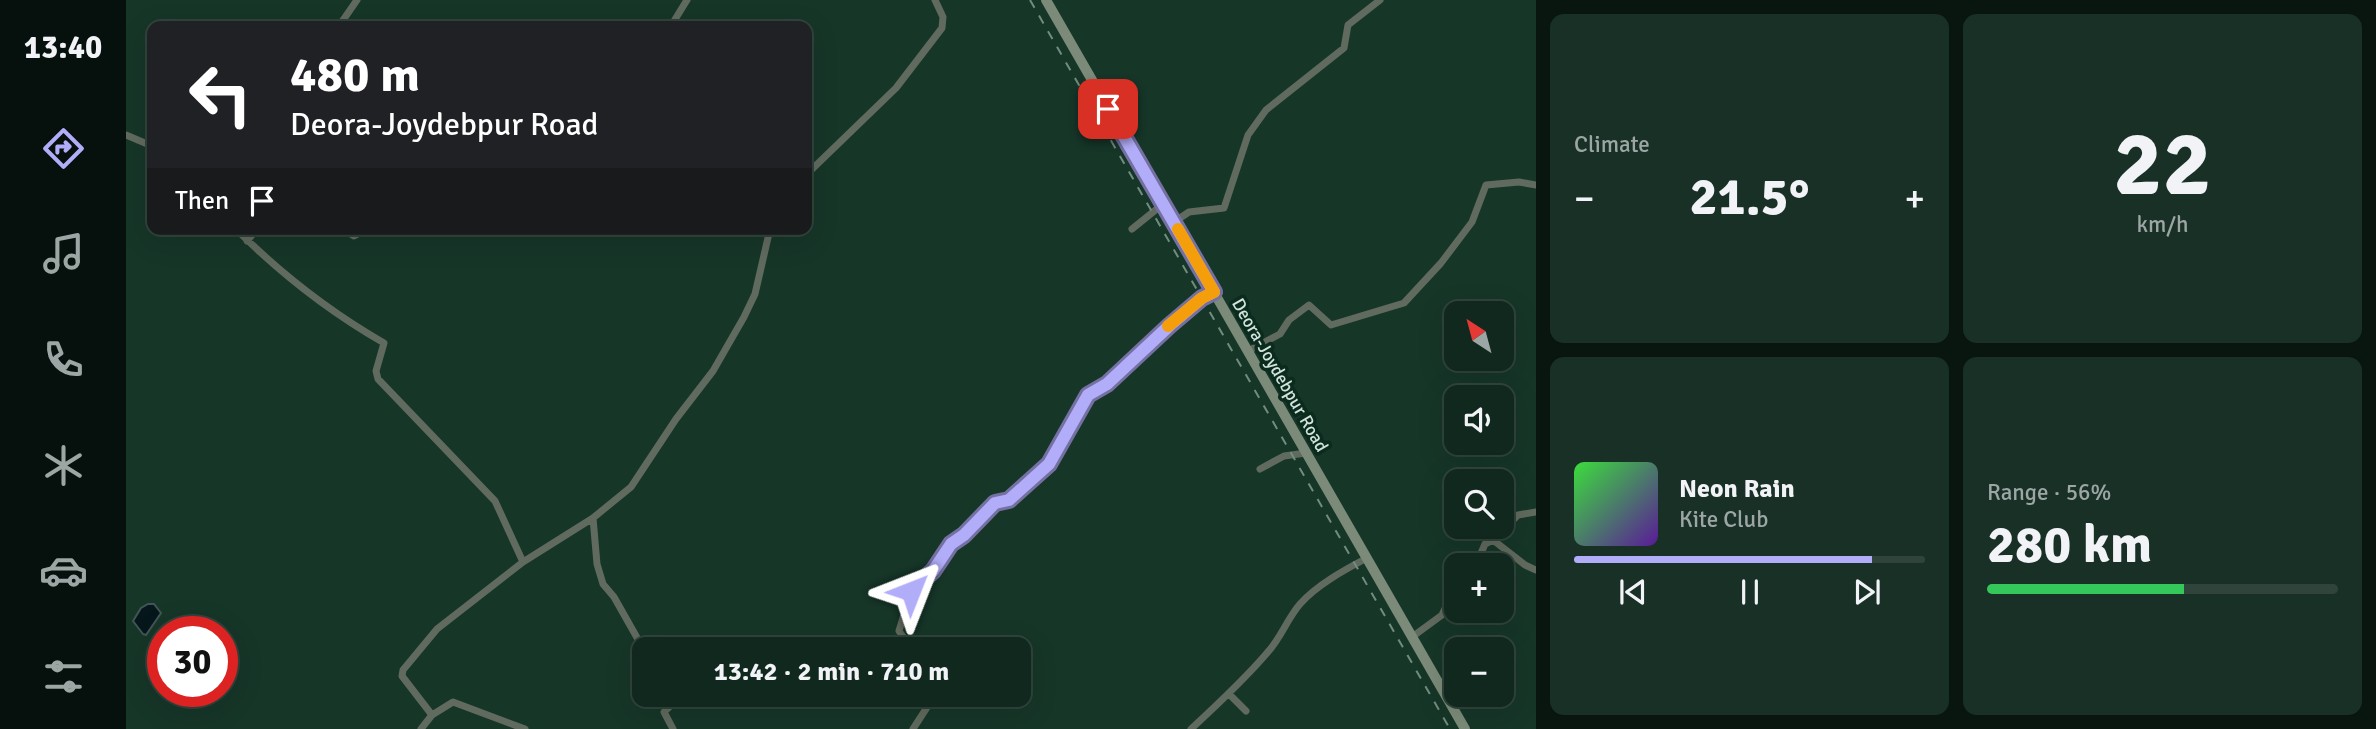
<!DOCTYPE html>
<meta charset="utf-8">
<style>
body{margin:0;font-family:Signika,sans-serif;background:#193027;color:#f1f3f6;height:100vh;display:flex;flex-direction:column;font-size:26px;white-space:nowrap}
*{box-sizing:border-box;margin:0}
p{font-size:23px;color:#9ca6a4}
.icon{flex:none;width:38px;height:38px;fill:none;stroke:currentColor;stroke-width:2;stroke-linecap:round;stroke-linejoin:round}
.map{position:relative;flex:1;overflow:hidden}
.panel{display:flex;flex-direction:column;gap:14px;padding:14px;background:#091610;width:840px}
.panel>*{flex:none}
.hud{position:absolute;left:21px;top:21px;width:665px;height:214px;border-radius:14px;box-shadow:0 7px 28px #0002,0 0 0 2px #30443c;background:#202124;color:#fff;overflow:hidden}
.needle{width:46px;rotate:324deg}
.tools{position:absolute;left:1318px;top:301px;display:grid;gap:14px}
.tools a{display:grid;place-items:center;width:70px;height:70px;border-radius:14px;background:#10281e;box-shadow:0 7px 28px #0002,0 0 0 2px #30443c;font-size:35px}
.speed{position:absolute;left:21px;top:616px;display:flex;gap:14px;font-size:35px;font-weight:700;text-align:center}
.speed>*{display:grid;place-content:center;width:91px;height:91px;border-radius:50%;background:#10281e;box-shadow:0 7px 28px #0002,0 0 0 2px #30443c;line-height:1}
.speed .limit{border:10px solid #d22;background:#fff;color:#111}
.pin{position:absolute;display:grid;place-items:center;width:60px;height:60px;color:#fff;margin:-30px;border-radius:14px;box-shadow:0 4px 10px #0006}
.me{position:absolute;width:77px;margin:-38px;rotate:45deg;stroke-linejoin:round;filter:drop-shadow(0 0 5px #0008)}
.turn{display:flex;align-items:center;gap:24px;height:147px;padding:0 28px;font-size:32px}
.turn .icon{width:91px;height:91px;stroke-width:2.5}
.turn b{display:block;font-size:49px;line-height:60px}
.then{display:flex;align-items:center;height:66px;padding:0 28px;background:#0003;gap:14px;font-size:26px}
.big{font-size:52px;font-weight:800;line-height:1.1}
.panel .widget{flex:1;display:flex;flex-direction:column;justify-content:center;gap:10px;min-width:0;padding:0 24px;border-radius:14px;background:#193027}
.panel .dial{align-items:center;gap:0}
.dial b{font-size:91px;line-height:1}
.song{display:flex;align-items:center;gap:21px}
.cover{width:84px;height:84px;border-radius:10px;background:linear-gradient(135deg,hsl(120 70% 55%),hsl(270 70% 35%))}
.played{height:7px;border-radius:4px;background:linear-gradient(90deg,#b2adf9 85%,#30443c 85%)}
.keys{display:flex;justify-content:space-around;direction:ltr}
.heat{display:flex;justify-content:space-between;align-items:center;font-size:38px;direction:ltr}
.charge{height:10px;border-radius:5px;background:linear-gradient(90deg,#34c759 56%,#30443c 0)}
.panel .tiles{flex:1;display:grid;gap:14px;grid-template-columns:repeat(2,1fr)}
.trip{position:absolute;left:506px;top:637px;width:399px;height:70px;border-radius:14px;background:#10281e;box-shadow:0 7px 28px #0002,0 0 0 2px #30443c;font-weight:800;line-height:70px;text-align:center}
main{display:flex;flex:1;min-height:0}
.tab-bar{display:flex;flex-direction:column;width:126px;justify-content:space-around;align-items:center;background:#06100c;color:#9ca6a4}
.tab-bar .icon{width:49px;height:49px}
.tab-bar .current{color:#b2adf9}
.tab-bar b{font-size:32px;color:#f1f3f6}
.map>svg:first-child{display:block}
.water{fill:#05171b;stroke:#425455;stroke-width:2}
.lines{fill:none;stroke-linecap:round;stroke-linejoin:round}
.street{stroke:#616a5e;stroke-width:7}
.secondary{stroke:#7c8b79;stroke-width:10}
.rail{stroke:#738c80;stroke-width:2;stroke-dasharray:9 9;stroke-linecap:butt}
.route-casing{stroke:#7470a2;stroke-width:18}
.route{stroke:#b2adf9;stroke-width:12}
.slow{stroke:#f59e0b;stroke-width:12}
.labels{text-anchor:middle;stroke-width:7;stroke-linejoin:round;paint-order:stroke}
.street-label{font-size:18px;fill:#d2e4db;stroke:#0b2b1f}
</style>
<main>
<nav class="tab-bar">
<b>13:40</b>
<svg class="icon current" aria-label="directions" viewBox="0 0 24 24"><path d="M12 3l9 9-9 9-9-9zM9 14v-3h6M13 9l2 2-2 2"/></svg>
<svg class="icon" aria-label="music" viewBox="0 0 24 24"><path d="M9 18V5l10-2v13"/><circle cx="6" cy="18" r="3"/><circle cx="16" cy="16" r="3"/></svg>
<svg class="icon" aria-label="phone" viewBox="0 0 24 24"><path d="M5 4h4l2 5-3 2q2 4 5 5l2-3 5 2v4C11 20 4 13 5 4z"/></svg>
<svg class="icon" aria-label="climate" viewBox="0 0 24 24"><path d="M12 3v18M4 7l16 10M4 17L20 7"/></svg>
<svg class="icon" aria-label="car" viewBox="0 0 24 24"><path d="M5 17H2v-5l4-1 3-4h7l3 4 3 1v5h-3M9 17h6M6 11h13"/><circle cx="7" cy="17" r="2"/><circle cx="17" cy="17" r="2"/></svg>
<svg class="icon" aria-label="filters" viewBox="0 0 24 24"><path d="M4 7h16M4 17h16"/><circle cx="9" cy="7" r="2"/><circle cx="15" cy="17" r="2"/></svg>
</nav>
<div class="map">
<svg width="1410" height="729" viewBox="0 0 1410 729">
<rect width="100%" height="100%" fill="#163628"/>
<!-- water -->
<path class="water" d="M22,604H28L35,613L20,635L17,634L7,621L15,608Z"/>
<g class="lines">
<!-- street -->
<path class="street" d="M213,26L231,0
M545,26L561,0
M0,135L26,146
M681,174L770,88L816,28L817,17L809,0
M1048,222L1063,212L1098,208L1122,135L1140,110L1218,48L1222,25L1254,0
M110,229C154,273 204,312 258,343L250,371L252,379L369,501L397,562
M216,229L228,236L241,229
M1006,229L1037,204
M121,241L131,229
M1122,351L1154,334L1163,320L1183,305L1205,325L1278,303L1315,263L1346,222L1360,185L1393,182L1410,185
M1134,469L1158,456L1180,453
M467,518L471,564L477,584L488,597L518,650
M1367,540L1399,565L1410,570
M1350,565L1359,544L1367,540L1392,515L1410,512
M1286,637L1316,615L1330,585
M786,649L773,631L785,591L807,571L825,544L838,535L869,503L883,500L923,464L962,395L981,384L1043,326L1076,298L1088,292
M1103,694L1120,711
M306,715L276,676L277,670L311,629L397,562L467,518L505,487L550,419L587,371L618,317L629,294L644,229
M295,729L306,715L327,702L399,729
M547,729L538,712L556,695
M787,729L809,695
M1065,729C1091,705 1118,680 1141,653C1155,638 1161,619 1174,604C1191,585 1218,570 1241,558"/>
<!-- secondary -->
<path class="secondary" d="M920,0L1339,729"/>
<!-- rail -->
<path class="rail" d="M904,0L1324,729"/>
</g>
<g class="lines">
<!-- route casing -->
<g class="route-casing">
<path id="route" d="M785,591L807,571L825,544L838,535L869,503L883,500L923,464L962,395L981,384L1043,326L1076,298L1088,292L982,109"/>
</g>
<!-- route -->
<use href="#route" class="route"/>
<!-- slow -->
<path class="slow" d="M1042,326L1076,298L1088,292L1052,229"/>
</g>
<g class="labels">
<!-- street labels -->
<g class="street-label">
<text transform="translate(1154 375) rotate(60)" y="6">Deora-Joydebpur Road</text>
</g>
</g>
</svg>
<div class="tools">
<a><svg class="needle" viewBox="-14 -14 28 28"><path d="M0-13l5 13h-10z" fill="#e53935"/><path d="M0 13l5-13h-10z" fill="#9ca6a4"/></svg></a>
<a><svg class="icon" aria-label="sound" viewBox="0 0 24 24"><path d="M4 9h4l5-4v14l-5-4H4zM17 9q2 3 0 6"/></svg></a>
<a><svg class="icon" aria-label="search" viewBox="0 0 24 24"><circle cx="10" cy="10" r="6"/><path d="M15 15l6 6"/></svg></a>
<a>+</a>
<a>−</a>
</div>
<div class="speed"><div class="limit">30</div></div>
<div class="pin" style="left:982px;top:109px;background:#d93025"><svg class="icon" aria-label="arrive" viewBox="0 0 24 24"><path d="M6 21V4h12l-3 4 3 4H6"/></svg></div>
<svg class="me" style="left:785px;top:591px" viewBox="-20 -20 40 40"><path d="M0-17L14 15 0 8-14 15z" fill="#b2adf9" stroke="#fff" stroke-width="4"/></svg>
<div class="trip">13:42 · 2 min · 710 m</div>
<div class="hud">
<div class="turn"><svg class="icon" aria-label="left" viewBox="0 0 24 24"><path d="M17 20v-9H6M10 6l-5 5 5 5"/></svg><div><b>480 m</b>Deora-Joydebpur Road</div></div>
<div class="then">Then<svg class="icon" aria-label="arrive" viewBox="0 0 24 24"><path d="M6 21V4h12l-3 4 3 4H6"/></svg></div>
</div>
</div>
<section class="panel">
<div class="tiles">
<div class="widget"><p>Climate</p>
<div class="heat"><a>−</a><b class="big">21.5°</b><a>+</a></div>
</div>
<div class="widget dial"><b>22</b><p>km/h</p></div>
<div class="widget">
<div class="song"><i class="cover"></i><div><b>Neon Rain</b><p>Kite Club</p></div></div>
<div class="played"></div>
<div class="keys"><svg class="icon" aria-label="previous" viewBox="0 0 24 24"><path d="M18 5L8 12l10 7zM5 5v14"/></svg><svg class="icon" aria-label="pause" viewBox="0 0 24 24"><path d="M8 5v14M16 5v14"/></svg><svg class="icon" aria-label="next" viewBox="0 0 24 24"><path d="M6 5l10 7-10 7zM19 5v14"/></svg></div>
</div>
<div class="widget"><p>Range · 56%</p><b class="big">280 km</b><div class="charge"></div></div>
</div>
</section>
</main>
